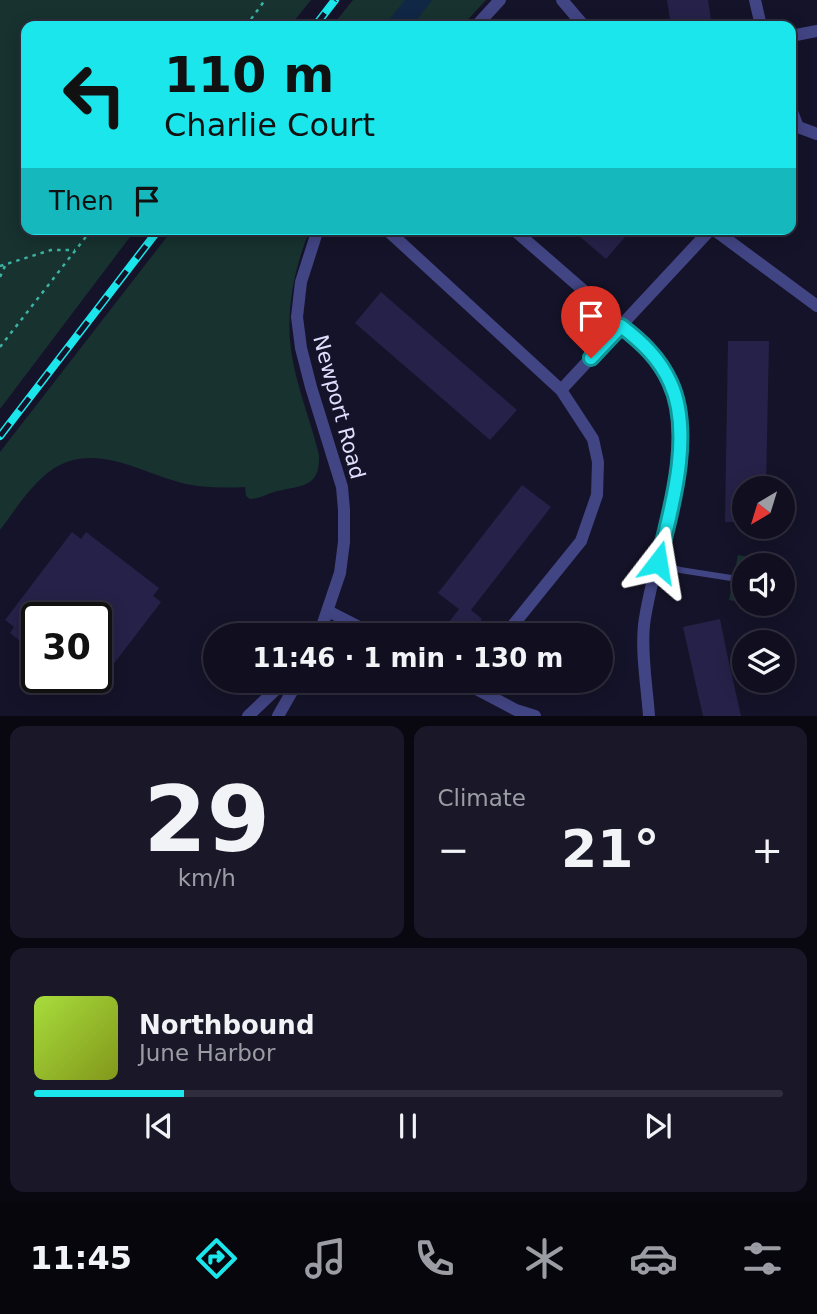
<!DOCTYPE html>
<meta charset="utf-8">
<style>
body{margin:0;font-family:"DejaVu Sans",sans-serif;background:#191728;color:#f1f3f6;height:100vh;display:flex;flex-direction:column;font-size:26px;white-space:nowrap}
*{box-sizing:border-box;margin:0}
p{font-size:23px;color:#9c9ca4}
.icon{flex:none;width:38px;height:38px;fill:none;stroke:currentColor;stroke-width:2;stroke-linecap:round;stroke-linejoin:round}
.map{position:relative;height:716px;overflow:hidden}
.sheet{display:flex;flex-direction:column;gap:10px;padding:10px;background:#090811;flex:1}
.sheet>*{flex:none}
.banner{position:absolute;left:21px;top:21px;width:775px;height:214px;border-radius:14px;box-shadow:0 4px 18px #0003,0 0 0 2px #302e3d;background:#1be6eb;color:#111;overflow:hidden}
.needle{width:46px;rotate:218deg}
.controls{position:absolute;left:732px;top:476px;display:grid;gap:14px}
.controls a{display:grid;place-items:center;width:63px;height:63px;border-radius:50%;background:#100e1f;box-shadow:0 4px 18px #0003,0 0 0 2px #302e3d;font-size:35px}
.speed{position:absolute;left:21px;top:602px;display:flex;gap:14px;font-size:35px;font-weight:700;text-align:center}
.speed>*{display:grid;place-content:center;width:91px;height:91px;border-radius:50%;background:#100e1f;box-shadow:0 4px 18px #0003,0 0 0 2px #302e3d;line-height:1}
.speed .limit{border:4px solid #111;border-radius:10px;background:#fff;color:#111}
.pin{position:absolute;display:grid;place-items:center;width:60px;height:60px;color:#fff;margin:-72px -30px;border-radius:50% 50% 50% 0;rotate:-45deg;box-shadow:0 0 7px #0007}
.pin .icon{rotate:45deg}
.me{position:absolute;width:77px;margin:-38px;rotate:14deg;stroke-linejoin:round;filter:drop-shadow(0 0 5px #0008)}
.turn{display:flex;align-items:center;gap:24px;height:147px;padding:0 28px;font-size:32px}
.turn .icon{width:91px;height:91px;stroke-width:2.5}
.turn b{display:block;font-size:49px;line-height:60px}
.then{display:flex;align-items:center;height:66px;padding:0 28px;background:#0003;gap:14px;font-size:26px}
.big{font-size:52px;font-weight:800;line-height:1.1}
.sheet .tile{flex:1;display:flex;flex-direction:column;justify-content:center;gap:10px;min-width:0;padding:0 24px;border-radius:14px;background:#191728}
.sheet .dial{align-items:center;gap:0}
.dial b{font-size:91px;line-height:1}
.song{display:flex;align-items:center;gap:21px}
.cover{width:84px;height:84px;border-radius:10px;background:linear-gradient(135deg,hsl(80 70% 55%),hsl(70 70% 35%))}
.played{height:7px;border-radius:4px;background:linear-gradient(90deg,#1be6eb 20%,#302e3d 20%)}
.keys{display:flex;justify-content:space-around;direction:ltr}
.heat{display:flex;justify-content:space-between;align-items:center;font-size:38px;direction:ltr}
.sheet .tiles{flex:1;display:grid;gap:10px;grid-template-columns:1fr 1fr}
.tile:last-child{grid-column:span 2}
.trip{position:absolute;left:203px;top:623px;width:410px;height:70px;border-radius:35px;background:#100e1f;box-shadow:0 4px 18px #0003,0 0 0 2px #302e3d;font-weight:800;line-height:70px;text-align:center}
.menu{display:flex;height:112px;justify-content:space-around;align-items:center;background:#06060c;color:#9c9ca4}
.menu .icon{width:49px;height:49px}
.menu .selected{color:#1be6eb}
.menu b{font-size:32px;color:#f1f3f6}
.map>svg:first-child{display:block}
.green{fill:#17322f}
.water{fill:#102745}
.building{fill:#262148}
.lines{fill:none;stroke-linecap:round;stroke-linejoin:round}
.path{stroke:#3cb2a2;stroke-width:2.5;stroke-dasharray:3.5 5;stroke-linecap:butt}
.lane{stroke:#424584;stroke-width:6}
.street{stroke:#424584;stroke-width:12}
.rail-casing{stroke:#1be6eb;stroke-width:8}
.rail{stroke:#151329;stroke-width:5;stroke-dasharray:16;stroke-linecap:butt}
.route-casing{stroke:#129699;stroke-width:18}
.route{stroke:#1be6eb;stroke-width:12}
.labels{text-anchor:middle;stroke-width:7;stroke-linejoin:round;paint-order:stroke}
.street-label{font-size:21px;fill:#dfdefc;stroke:#151329}
</style>
<div class="map">
<svg width="817" height="716" viewBox="0 0 817 716">
<rect width="100%" height="100%" fill="#151329"/>
<!-- green -->
<path class="green" d="M0,0H311L290,26H26V229H136L0,409Z
M353,0H486L462,26H332Z
M173,229H310C296,264 287,302 290,340C293,379 310,417 319,455C320,487 304,485 278,491C268,493 260,499 250,499L246,496L245,487C225,488 206,488 186,484C143,474 95,441 53,469C31,484 16,509 0,530V452Z
M738,555L769,562L770,565H744V603L729,600Z"/>
<!-- water -->
<path class="water" d="M405,0H432L412,26H384Z"/>
<!-- building -->
<path class="building" d="M667,0H708L712,26H671Z
M571,229H632L606,259Z
M381,292L517,410L490,440L355,323Z
M728,341H769L766,488H744V522H725Z
M522,485L551,507L471,610L482,619L470,635H439L459,609L438,593Z
M72,532L81,539L86,532L159,588L153,596L161,602L96,687V618H37V655L10,633L14,627L5,620Z
M720,619L726,649L741,716H703L683,627Z"/>
<g class="lines">
<!-- path -->
<path class="path" d="M246,26L265,0
M0,266L51,250H75
M0,277L6,264
M0,347L92,229"/>
<!-- lane -->
<path class="lane" d="M658,562L680,570L744,580"/>
<!-- street -->
<path class="street" d="M562,0L584,26
M755,0L761,26
M476,26L500,0
M791,36L817,31
M791,109L798,127L817,134
M318,229L301,282L297,317L301,348L311,387L342,487L344,510V542L340,573L319,635
M386,229L561,390L593,439L598,462L597,495L581,541L505,635
M513,229L645,344C655,357 665,369 671,384C700,456 653,552 644,625C641,654 647,687 649,716
M713,229L817,306
M561,390L711,229
M328,611L375,635
M461,681L516,710L535,716
M248,716L285,681
M278,716L298,681"/>
<!-- rail casing -->
<g class="rail-casing">
<path id="rail" d="M315,26L335,0
M0,436L159,229"/>
</g>
<!-- rail -->
<use href="#rail" class="rail"/>
</g>
<g class="lines">
<!-- route casing -->
<g class="route-casing">
<path id="route" d="M591,358L621,326C642,342 659,358 670,382C694,433 671,511 658,562"/>
</g>
<!-- route -->
<use href="#route" class="route"/>
</g>
<g class="labels">
<!-- street labels -->
<g class="street-label">
<text transform="translate(339 407) rotate(75)" y="7">Newport Road</text>
</g>
</g>
</svg>
<div class="controls">
<a><svg class="needle" viewBox="-14 -14 28 28"><path d="M0-13l5 13h-10z" fill="#e53935"/><path d="M0 13l5-13h-10z" fill="#9c9ca4"/></svg></a>
<a><svg class="icon" aria-label="sound" viewBox="0 0 24 24"><path d="M4 9h4l5-4v14l-5-4H4zM17 9q2 3 0 6"/></svg></a>
<a><svg class="icon" aria-label="layers" viewBox="0 0 24 24"><path d="M12 4l9 5-9 5-9-5zM3 14l9 5 9-5"/></svg></a>
</div>
<div class="speed"><div class="limit">30</div></div>
<div class="pin" style="left:591px;top:358px;background:#d93025"><svg class="icon" aria-label="arrive" viewBox="0 0 24 24"><path d="M6 21V4h12l-3 4 3 4H6"/></svg></div>
<svg class="me" style="left:658px;top:562px" viewBox="-20 -20 40 40"><path d="M0-17L14 15 0 8-14 15z" fill="#1be6eb" stroke="#fff" stroke-width="4"/></svg>
<div class="trip">11:46 · 1 min · 130 m</div>
<div class="banner">
<div class="turn"><svg class="icon" aria-label="left" viewBox="0 0 24 24"><path d="M17 20v-9H6M10 6l-5 5 5 5"/></svg><div><b>110 m</b>Charlie Court</div></div>
<div class="then">Then<svg class="icon" aria-label="arrive" viewBox="0 0 24 24"><path d="M6 21V4h12l-3 4 3 4H6"/></svg></div>
</div>
</div>
<section class="sheet">
<div class="tiles">
<div class="tile dial"><b>29</b><p>km/h</p></div>
<div class="tile"><p>Climate</p>
<div class="heat"><a>−</a><b class="big">21°</b><a>+</a></div>
</div>
<div class="tile">
<div class="song"><i class="cover"></i><div><b>Northbound</b><p>June Harbor</p></div></div>
<div class="played"></div>
<div class="keys"><svg class="icon" aria-label="previous" viewBox="0 0 24 24"><path d="M18 5L8 12l10 7zM5 5v14"/></svg><svg class="icon" aria-label="pause" viewBox="0 0 24 24"><path d="M8 5v14M16 5v14"/></svg><svg class="icon" aria-label="next" viewBox="0 0 24 24"><path d="M6 5l10 7-10 7zM19 5v14"/></svg></div>
</div>
</div>
</section>
<nav class="menu">
<b>11:45</b>
<svg class="icon selected" aria-label="directions" viewBox="0 0 24 24"><path d="M12 3l9 9-9 9-9-9zM9 14v-3h6M13 9l2 2-2 2"/></svg>
<svg class="icon" aria-label="music" viewBox="0 0 24 24"><path d="M9 18V5l10-2v13"/><circle cx="6" cy="18" r="3"/><circle cx="16" cy="16" r="3"/></svg>
<svg class="icon" aria-label="phone" viewBox="0 0 24 24"><path d="M5 4h4l2 5-3 2q2 4 5 5l2-3 5 2v4C11 20 4 13 5 4z"/></svg>
<svg class="icon" aria-label="climate" viewBox="0 0 24 24"><path d="M12 3v18M4 7l16 10M4 17L20 7"/></svg>
<svg class="icon" aria-label="car" viewBox="0 0 24 24"><path d="M5 17H2v-5l4-1 3-4h7l3 4 3 1v5h-3M9 17h6M6 11h13"/><circle cx="7" cy="17" r="2"/><circle cx="17" cy="17" r="2"/></svg>
<svg class="icon" aria-label="filters" viewBox="0 0 24 24"><path d="M4 7h16M4 17h16"/><circle cx="9" cy="7" r="2"/><circle cx="15" cy="17" r="2"/></svg>
</nav>
